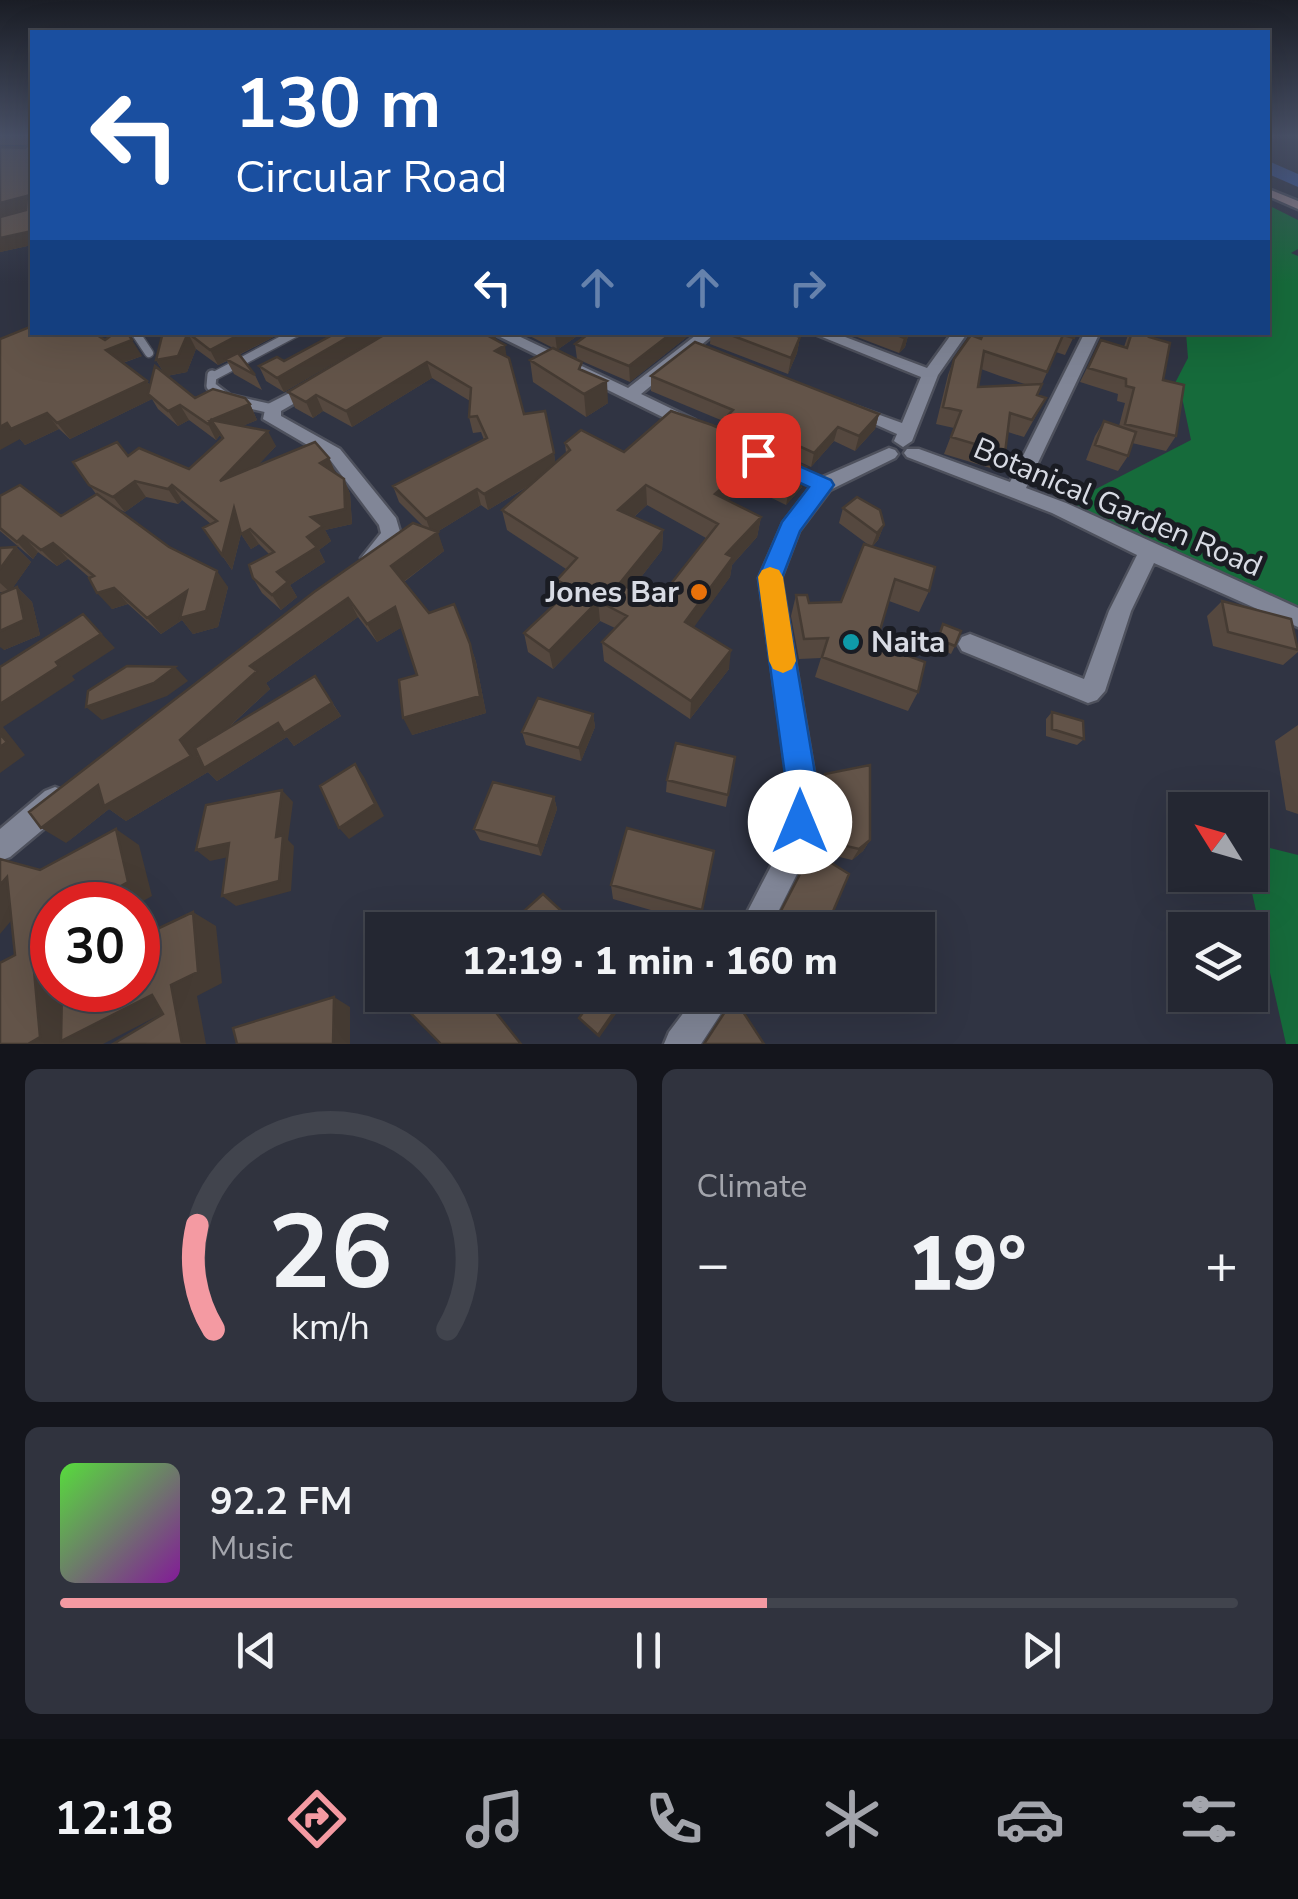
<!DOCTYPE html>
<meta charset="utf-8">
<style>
body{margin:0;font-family:"Nunito Sans",sans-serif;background:#30333e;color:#f1f3f6;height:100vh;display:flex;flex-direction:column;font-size:38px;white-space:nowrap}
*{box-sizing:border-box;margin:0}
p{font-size:32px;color:#a3a5ac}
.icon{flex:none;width:55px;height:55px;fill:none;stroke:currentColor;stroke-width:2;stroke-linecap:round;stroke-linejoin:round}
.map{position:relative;height:1044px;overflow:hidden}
.drawer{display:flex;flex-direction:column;gap:25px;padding:25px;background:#14151c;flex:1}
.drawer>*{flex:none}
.top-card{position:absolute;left:30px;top:30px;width:1240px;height:305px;border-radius:0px;box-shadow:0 10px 40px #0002,0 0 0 2px #41444d;background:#1a4fa0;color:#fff;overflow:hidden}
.needle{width:65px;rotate:307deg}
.buttons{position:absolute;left:1168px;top:792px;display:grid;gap:20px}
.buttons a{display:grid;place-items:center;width:100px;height:100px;border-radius:0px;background:#242732;box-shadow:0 10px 40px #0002,0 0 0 2px #41444d;font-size:50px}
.speed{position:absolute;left:30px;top:882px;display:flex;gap:20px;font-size:50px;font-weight:700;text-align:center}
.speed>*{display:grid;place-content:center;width:130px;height:130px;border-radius:50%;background:#242732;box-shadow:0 10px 40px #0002,0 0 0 2px #41444d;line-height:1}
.speed .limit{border:15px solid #d22;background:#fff;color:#111}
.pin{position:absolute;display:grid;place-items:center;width:85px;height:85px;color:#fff;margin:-42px;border-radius:20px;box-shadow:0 5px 15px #0006}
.me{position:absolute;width:110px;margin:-55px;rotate:0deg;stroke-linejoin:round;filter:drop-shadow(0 0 8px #0008)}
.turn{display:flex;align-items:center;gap:35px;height:210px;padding:0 40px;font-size:45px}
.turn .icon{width:130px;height:130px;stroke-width:2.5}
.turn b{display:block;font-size:70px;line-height:85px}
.lanes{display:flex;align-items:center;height:95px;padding:0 40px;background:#0003;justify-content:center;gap:50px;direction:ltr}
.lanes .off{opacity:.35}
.big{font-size:75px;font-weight:800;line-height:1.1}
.drawer .card{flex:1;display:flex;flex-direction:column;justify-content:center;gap:15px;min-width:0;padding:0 35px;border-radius:15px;background:#30333e}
.drawer .dial{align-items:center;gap:0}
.dial svg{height:260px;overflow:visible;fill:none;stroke:#41444d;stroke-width:7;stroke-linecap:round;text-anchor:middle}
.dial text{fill:#f1f3f6;stroke:none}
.song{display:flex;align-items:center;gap:30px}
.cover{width:120px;height:120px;border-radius:15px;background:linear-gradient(135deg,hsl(110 70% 55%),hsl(290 70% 35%))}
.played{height:10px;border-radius:5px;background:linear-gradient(90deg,#f49aa2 60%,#41444d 60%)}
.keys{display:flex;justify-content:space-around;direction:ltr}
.heat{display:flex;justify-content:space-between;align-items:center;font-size:55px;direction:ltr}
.drawer .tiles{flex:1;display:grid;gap:25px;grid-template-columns:1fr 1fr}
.card:last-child{grid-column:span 2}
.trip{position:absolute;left:365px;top:912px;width:570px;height:100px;border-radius:0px;background:#242732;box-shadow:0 10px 40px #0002,0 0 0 2px #41444d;font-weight:800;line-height:100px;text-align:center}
.dock{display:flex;height:160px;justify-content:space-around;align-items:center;background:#0e1014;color:#a3a5ac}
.dock .icon{width:70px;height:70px}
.dock .selected{color:#f49aa2}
.dock b{font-size:45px;color:#f1f3f6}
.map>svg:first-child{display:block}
.green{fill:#166b3b}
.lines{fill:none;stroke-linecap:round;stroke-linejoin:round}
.river{fill:#3a5ca8;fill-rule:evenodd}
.lane-far1-casing{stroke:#4e515d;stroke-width:11}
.lane-casing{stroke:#4e515d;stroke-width:14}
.street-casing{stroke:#4e515d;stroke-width:5}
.secondary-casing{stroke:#4e515d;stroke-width:5}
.lane-far1{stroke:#818697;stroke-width:8}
.lane{stroke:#818697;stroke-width:9}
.street{fill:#818697;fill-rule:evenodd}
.secondary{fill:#9c898f;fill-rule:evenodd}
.wall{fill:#55483f;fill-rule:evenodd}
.shaded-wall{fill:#453b33}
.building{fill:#635449;stroke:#453b33;stroke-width:2.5;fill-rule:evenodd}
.route{fill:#1a73e8;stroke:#114b97;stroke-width:2.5}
.slow{fill:#f59e0b}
.food-dot{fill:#e8710a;stroke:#1a1c23;stroke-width:4}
.culture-dot{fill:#0f9aa8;stroke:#1a1c23;stroke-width:4}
.labels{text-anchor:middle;stroke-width:10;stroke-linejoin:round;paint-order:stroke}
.street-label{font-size:30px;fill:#d8dbe4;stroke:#1a1c23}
.poi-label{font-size:30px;font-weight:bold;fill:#d8dbe4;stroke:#1a1c23;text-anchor:end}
</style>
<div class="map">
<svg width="1298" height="1044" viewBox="0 0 1298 1044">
<rect width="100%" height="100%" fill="#303443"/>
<!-- green -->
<path class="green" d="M1268,205L1298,220V249L1291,253L1298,256V618L1059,508L1191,440L1183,402L1174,385L1188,358L1186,333L1268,332Z
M1250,843L1298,855V1044H1286L1248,875Z"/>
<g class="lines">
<!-- river -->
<path class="river" d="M1268,161L1298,174V187L1268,174Z"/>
<!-- lane-far1 casing -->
<g class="lane-far1-casing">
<path id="lane-far1" d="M135,332L149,353
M212,377L297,332"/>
</g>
<!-- lane casing -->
<g class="lane-casing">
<path id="lane" d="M212,375L211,386L228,399L272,409"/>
</g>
<!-- street casing -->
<g class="street-casing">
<path id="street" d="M490,332H510L628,388L700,332H717L641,394L695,420L698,424L689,430Z
M810,332H832L927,368L953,332H968L938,375L912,441L903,447L894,441L897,434L843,410L852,405L902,423L921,377Z
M1085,332H1100L1026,488L1066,503L1298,608V627L1154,563L1131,611L1105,691L1097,700L1088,703L962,651L958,644L962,637L970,634L1084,679L1109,611L1137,555L1052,513L907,457L904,453L907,449H919L1010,482Z
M315,380L323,385L321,388L281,411V416L340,449L396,518L401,535L378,564H364L361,558L381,533L379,525L328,457L263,419L266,405Z
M889,448L895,450L898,454L895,458L830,490L799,531L781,578L818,797L810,848L769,930H738L782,845L790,797L759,578L783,523L816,480Z
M55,787L65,791L69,801L65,811L10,857L0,861V829L45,791Z
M697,995H733L701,1044H664L669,1032Z"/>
</g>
<!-- secondary casing -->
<g class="secondary-casing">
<path id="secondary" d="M1268,189L1298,201V209L1268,196Z"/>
</g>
<!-- lane-far1 -->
<use href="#lane-far1" class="lane-far1"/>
<!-- lane -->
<use href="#lane" class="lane"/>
<!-- street -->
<use href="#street" class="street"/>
<!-- secondary -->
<use href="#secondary" class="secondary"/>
</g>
<!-- wall -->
<path class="wall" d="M0,137H32V245L0,252V217L25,148L28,145H0Z
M163,332H283L239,355L255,375L262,390L234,374L227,361L218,365L196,349L187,372L167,376L195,398L250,404L257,420L242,426L276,446L258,465L329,458L336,474L344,479L350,494L352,524L325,530L331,541L319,550L325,562L290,585L297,597L281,610L262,593L253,578L269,554L259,544L251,549L241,534L232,570L203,528L211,524L182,500L178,504L146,497L125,512L115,507L169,547L228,587L218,627L193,634L182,620L161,634L128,604L112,609L90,578L68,559L57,566L38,552L33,559L0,531V496L61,516L96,494L73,462L128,456L189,469L222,438L220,435L216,440L189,420L178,426L158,409L152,399L70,439L59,429L25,445L20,439L105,340L142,356L123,363L147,381L150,386L164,373L156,360Z
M338,332H388L284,392L266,381L259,366L284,361Z
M522,332H583L557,350L583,370L608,403L586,417L533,382L530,360L553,348Z
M591,332H693L630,382L577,359L575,344Z
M711,332H787L800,337L797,353L788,374L710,344Z
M844,332H909L905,347L899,353Z
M1076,332L1065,355L1056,352L1037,395L1046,398L1024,437L1008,432L1005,453L997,470L944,454L954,428L936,424L948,375L954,359L981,339ZM981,369L1000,376L1028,385L978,387Z
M1129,332H1151L1149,337L1163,380L1176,436L1166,451L1132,443L1128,456L1118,471L1086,460L1095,436L1104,421L1119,426L1125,403L1117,401L1118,394L1080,382L1101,340L1124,347Z
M496,339L507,357L524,414L554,453L555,463L566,453L565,443L624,452L671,411L802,487L786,505L745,485L728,500L761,517L757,537L732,565L730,577L693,627L729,669L690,719L604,661L602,642L615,628L600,621L553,669L528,652L524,633L560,600L557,580L566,569L507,530L502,510L532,484L488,510L481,505L437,532L444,551L404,582L429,613L470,644L476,662L486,713L412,735L417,675L402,627L377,642L358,617L266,683L270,689L227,729L315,676L341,716L294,746L287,737L217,781L208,772L126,821L109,809L66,843L424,527L399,502L393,486L484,440L481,432L473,433L469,417L470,401L432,378L352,427L323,411L313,418L295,408L288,392ZM647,505L706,538L655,604L631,590L662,550L663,530L634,517Z
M651,376L879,414L875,429L855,451L834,441L811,467L727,428L728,423L651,391Z
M843,508L884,525L878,540L872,547L929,591L919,612L889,601L876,644L918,692L908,711L815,677L821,658L799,659L791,616L796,595L809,603L841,602L870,546L839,523Z
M16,547L31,562L11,590L17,587L32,602L40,635L4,650L6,592H0V548Z
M1222,601L1298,645V652L1283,665L1213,646L1207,616Z
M943,624L955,646L951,654L934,646Z
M1052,712L1084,739L1077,745L1046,736V719Z
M593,714L595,727L581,761L526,745L522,732Z
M1298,725V814L1286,810L1275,741Z
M735,757L726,807L666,792L667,780Z
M825,774L870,840L863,851L852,860L815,851L820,787Z
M554,797L557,809L541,856L480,840L474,829Z
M714,851L699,924L613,899L611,885Z"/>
<!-- shaded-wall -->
<path class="shaded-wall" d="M27,196L32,207L0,216V203Z
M32,231V245L0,252V238Z
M244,332H283L218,365L210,350Z
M357,332H388L284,392L277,378Z
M495,332L496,339L483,349L480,333Z
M557,332H583L557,350L555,334Z
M673,332H693L630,382L629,366Z
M909,332L905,347L899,353L904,338Z
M188,333L196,349L187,372L166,376L156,360Z
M800,337L797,353L788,374L791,358Z
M132,340L142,356L116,365L106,350Z
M505,345L507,360L495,351Z
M427,362L432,378L352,427L346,411Z
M147,381L157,397L148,394L152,399L70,439L57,423Z
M607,381L608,403L586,417L584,394Z
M316,395L323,411L313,418L306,402Z
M250,404L257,420L221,435L211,420Z
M180,405L189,420L178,426L168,411Z
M47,413L59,429L25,445L20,439L0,450V427L7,423Z
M879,414L875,429L855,451L859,436Z
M211,420L220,435L216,440L208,424Z
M838,427L834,441L811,467L814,453Z
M268,431L276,446L229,496L220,481Z
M554,453L556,469L488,510L484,494Z
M329,458L336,474L320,463Z
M748,465L745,485L714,514L715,494Z
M806,467L802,487L786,505L790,485Z
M344,479L350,494L352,524L325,530L331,541L319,550L325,562L290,585L297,597L281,610L272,595L277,572L307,537L311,517Z
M135,481L146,497L125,512L113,497Z
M172,485L182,500L178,504L168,489Z
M646,485L647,505L619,530L618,510Z
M477,489L481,505L432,535L426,519Z
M234,508L259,544L251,549L241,534L232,570L222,555Z
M761,517L757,537L732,565L730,577L684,641L685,622L726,554Z
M884,525L878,540L871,548L877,533Z
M663,530L662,550L621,603L620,583Z
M438,532L444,551L399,585L391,566Z
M23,536L38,552L33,559L17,542Z
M53,543L68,559L57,566L41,550Z
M16,547L31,562L10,592L0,583V569Z
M217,571L228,587L218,627L193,634L182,620L161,634L147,618Z
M17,587L32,602L40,635L4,650L0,647V631Z
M114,588L128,604L112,609L97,593Z
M348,598L358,617L266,683L270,689L197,756L205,767L278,723L332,703L341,716L294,746L287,737L217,781L208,772L126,821L109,809L66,843L41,828L98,785L180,740L250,666Z
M598,601L600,621L553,669L549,651Z
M395,607L404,626L377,642L367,624Z
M83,614L115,648L72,676L75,680L3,727L25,755L0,773V704L56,662Z
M470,644L476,662L486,713L412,735L403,718Z
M731,650L729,669L690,719L691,701Z
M175,667L188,681L167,696L102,720L86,707Z
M593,714L595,727L581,761L579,748Z
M355,764L364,777L384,816L349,839L339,828Z
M282,790L293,802L288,840L294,846L291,891L236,906L222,896L276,837Z
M554,797L557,809L541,856L538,846Z
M116,829L139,845L152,896L136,905H87Z
M870,840L863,851L852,860L859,849Z
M229,843L243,854L210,861L196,850Z
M7,877L36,891L0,934V885Z
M193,912L216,926L222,983L197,996L206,1044H182L175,1007L103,1044H28L31,937L52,925V990L171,985Z
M334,997L350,1007V1044H333Z
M622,1000L623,1004L599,1038L598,1035Z"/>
<!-- building -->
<path class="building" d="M27,137H32V231L0,238V217L26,210L27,196L0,203V147L25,148L29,144Z
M32,326V332H92L105,340L116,332H127L132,340L106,350L147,381L57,423L47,413L11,429L7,423L0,427V339Z
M163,332H244L210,350L188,333L178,356L156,360Z
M338,332H357L277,378L259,366L277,357L284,361Z
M389,332H481L505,345L495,351L509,358L524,414L545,411L554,453L484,494L477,489L426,519L393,486L487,438L477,416L469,417L471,388L427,362L346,411L316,395L306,402L288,392Z
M591,332H673L629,366L575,344Z
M723,332H787L800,337L791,358Z
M890,332H908L904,338Z
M984,332H1076L1074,338L1063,335L1047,372L984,351L978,387L1042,384L1037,395L1046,398L1032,420L1010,413L1005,453L951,437L961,411L943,407L954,359L971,335L981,339Z
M1132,332H1151L1149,337L1170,343L1163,380L1184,385L1176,436L1125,424L1134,388L1126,386V379L1088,368L1101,340L1127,348Z
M695,342L879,414L859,436L838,427L814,453L729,414L733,410L651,376Z
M553,348L582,362L579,369L607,381L584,394L530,360Z
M238,353L255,375L226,359Z
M155,366L195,398L213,389L245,398L250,404L211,420L268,431L220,481L315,442L329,458L320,463L344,479L345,509L311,517L323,526L307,537L317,547L277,572L288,582L272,595L253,578L249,565L274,552L250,529L241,534L234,508L222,555L203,528L217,521L172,485L168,489L135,481L113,497L89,485L73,462L117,442L128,456L139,448L189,469L223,438L211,420L208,424L180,405L168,411L148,394Z
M671,411L712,425L806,467L790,485L748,465L715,494L761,517L726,554L733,557L685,622L731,650L691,701L602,642L627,616L598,601L549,651L524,633L572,588L557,580L577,558L502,510L570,450L565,443L581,430L624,452ZM646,485L718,524L655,604L620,583L663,530L618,510Z
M1104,421L1136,432L1128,456L1095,445Z
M20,485L61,516L97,494L169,547L217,571L206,611L180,618L187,591L147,618L114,588L97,593L89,578L94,576L53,543L41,550L23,536L17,542L0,528V496Z
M857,497L880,510L884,525L877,533L843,508Z
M413,523L438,532L391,566L429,613L454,604L470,644L480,696L403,718L399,680L417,675L395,607L367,624L348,598L250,666L257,671L180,740L191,756L104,806L98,785L41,828L29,812L314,592Z
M864,544L935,567L929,591L895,579L876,644L925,662L918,692L822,657L828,638L804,639L796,595H807L809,603L841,602Z
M16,547L0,569V548Z
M17,587L24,620L0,631V594Z
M1222,601L1291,619L1298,650L1228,632Z
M83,614L101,634L56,662L59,666L0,704V667Z
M943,624L961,631L955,646L938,639Z
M127,666L175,667L154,683L86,707L88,691Z
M315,676L332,703L284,733L278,723L204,768L195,748Z
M538,698L593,714L579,748L522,732Z
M1052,712L1083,721L1084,739L1052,729Z
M0,734L7,742L0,747Z
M676,743L735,757L728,795L667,780Z
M355,764L375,804L339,828L320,786Z
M870,765V840L859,849L820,840L825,774Z
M493,782L554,797L538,846L474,829Z
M282,790L276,837L283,835L279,881L222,896L229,843L196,850L206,805Z
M627,828L714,851L702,910L611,885Z
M116,829L128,882L87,905H52V925L31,937L40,1037L28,1044H0V963L15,955L7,877L0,885V859L40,870Z
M812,851L849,874L825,930H771Z
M543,894L582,930H512L524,911Z
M193,912L198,972L171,985L182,1044H113L163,1014L152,995L61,1041L62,990H138V938Z
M420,922L428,930H413Z
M382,966V984L374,975Z
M393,995H482L521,1044H441Z
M596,995H617L622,1000L598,1035L579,1018Z
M334,997L333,1044H237L233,1028Z
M734,998L764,1044H704Z"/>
<!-- sky -->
<linearGradient id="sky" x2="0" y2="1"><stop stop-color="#1a1d25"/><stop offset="0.48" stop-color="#485066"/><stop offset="1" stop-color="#485066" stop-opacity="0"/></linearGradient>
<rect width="1298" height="283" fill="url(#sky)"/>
<!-- route -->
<path class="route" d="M758,448L831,480L834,485L800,531L782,578L819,797L811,834L800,838L789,834L784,822L788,797L758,578L782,522L809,487L751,460L748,455Z"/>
<!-- slow -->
<path class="slow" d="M770,567L779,570L783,577L796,661L792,669L783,673L773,669L769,661L758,577L762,570Z"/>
<!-- markers -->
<circle class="food-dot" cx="699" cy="592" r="10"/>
<circle class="culture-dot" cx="851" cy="642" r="10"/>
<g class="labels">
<!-- street labels -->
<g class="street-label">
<text transform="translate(1118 507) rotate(23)" y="10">Botanical Garden Road</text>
</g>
<!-- poi labels -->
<g class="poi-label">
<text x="679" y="602">Jones Bar</text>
<text x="871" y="652" text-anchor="start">Naita</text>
</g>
</g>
</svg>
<div class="buttons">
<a><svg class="needle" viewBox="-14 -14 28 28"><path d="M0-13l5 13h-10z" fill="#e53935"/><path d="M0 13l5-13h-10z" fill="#a3a5ac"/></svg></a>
<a><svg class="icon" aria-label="layers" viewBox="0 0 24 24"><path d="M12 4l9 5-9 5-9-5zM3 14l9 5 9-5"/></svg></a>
</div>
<div class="speed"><div class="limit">30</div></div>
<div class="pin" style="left:758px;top:455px;background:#d93025"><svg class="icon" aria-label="arrive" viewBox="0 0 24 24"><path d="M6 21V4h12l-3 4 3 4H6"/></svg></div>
<svg class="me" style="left:800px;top:822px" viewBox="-20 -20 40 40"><circle r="19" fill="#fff"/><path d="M0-13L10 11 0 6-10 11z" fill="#1a73e8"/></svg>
<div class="trip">12:19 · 1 min · 160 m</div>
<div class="top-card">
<div class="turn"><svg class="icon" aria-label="left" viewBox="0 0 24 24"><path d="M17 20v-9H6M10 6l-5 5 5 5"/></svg><div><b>130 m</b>Circular Road</div></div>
<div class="lanes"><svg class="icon" aria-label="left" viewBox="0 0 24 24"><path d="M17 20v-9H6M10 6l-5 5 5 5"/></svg><svg class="icon off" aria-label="ahead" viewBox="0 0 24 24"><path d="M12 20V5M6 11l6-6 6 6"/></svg><svg class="icon off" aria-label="ahead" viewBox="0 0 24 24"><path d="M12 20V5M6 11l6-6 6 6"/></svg><svg class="icon off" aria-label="right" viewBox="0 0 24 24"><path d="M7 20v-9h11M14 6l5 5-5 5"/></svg></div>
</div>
</div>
<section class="drawer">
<div class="tiles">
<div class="card dial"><svg viewBox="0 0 100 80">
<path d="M14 69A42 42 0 1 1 86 69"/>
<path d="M14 69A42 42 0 0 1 9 37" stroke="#f49aa2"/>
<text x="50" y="56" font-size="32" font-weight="700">26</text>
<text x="50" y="72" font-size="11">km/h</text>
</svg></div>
<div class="card"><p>Climate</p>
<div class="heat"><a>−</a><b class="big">19°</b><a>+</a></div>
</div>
<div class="card">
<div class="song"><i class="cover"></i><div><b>92.2 FM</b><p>Music</p></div></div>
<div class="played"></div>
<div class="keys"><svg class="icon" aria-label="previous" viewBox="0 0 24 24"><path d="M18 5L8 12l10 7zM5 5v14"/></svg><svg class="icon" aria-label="pause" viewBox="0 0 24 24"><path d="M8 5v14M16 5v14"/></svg><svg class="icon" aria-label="next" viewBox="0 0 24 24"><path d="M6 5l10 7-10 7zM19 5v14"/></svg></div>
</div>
</div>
</section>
<nav class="dock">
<b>12:18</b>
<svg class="icon selected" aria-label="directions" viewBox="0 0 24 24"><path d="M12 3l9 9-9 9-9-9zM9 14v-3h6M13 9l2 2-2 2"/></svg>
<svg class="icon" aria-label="music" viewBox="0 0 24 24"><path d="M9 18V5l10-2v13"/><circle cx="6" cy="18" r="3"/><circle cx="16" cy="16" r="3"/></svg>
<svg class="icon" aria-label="phone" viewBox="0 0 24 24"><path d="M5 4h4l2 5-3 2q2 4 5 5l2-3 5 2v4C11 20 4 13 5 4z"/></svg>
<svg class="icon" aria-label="climate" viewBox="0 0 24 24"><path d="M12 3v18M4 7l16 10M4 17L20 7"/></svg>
<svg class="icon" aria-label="car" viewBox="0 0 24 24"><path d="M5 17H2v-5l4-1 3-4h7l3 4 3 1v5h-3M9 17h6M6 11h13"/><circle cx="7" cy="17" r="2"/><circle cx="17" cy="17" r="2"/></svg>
<svg class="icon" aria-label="filters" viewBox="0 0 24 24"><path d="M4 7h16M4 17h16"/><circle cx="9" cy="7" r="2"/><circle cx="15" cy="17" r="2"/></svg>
</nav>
